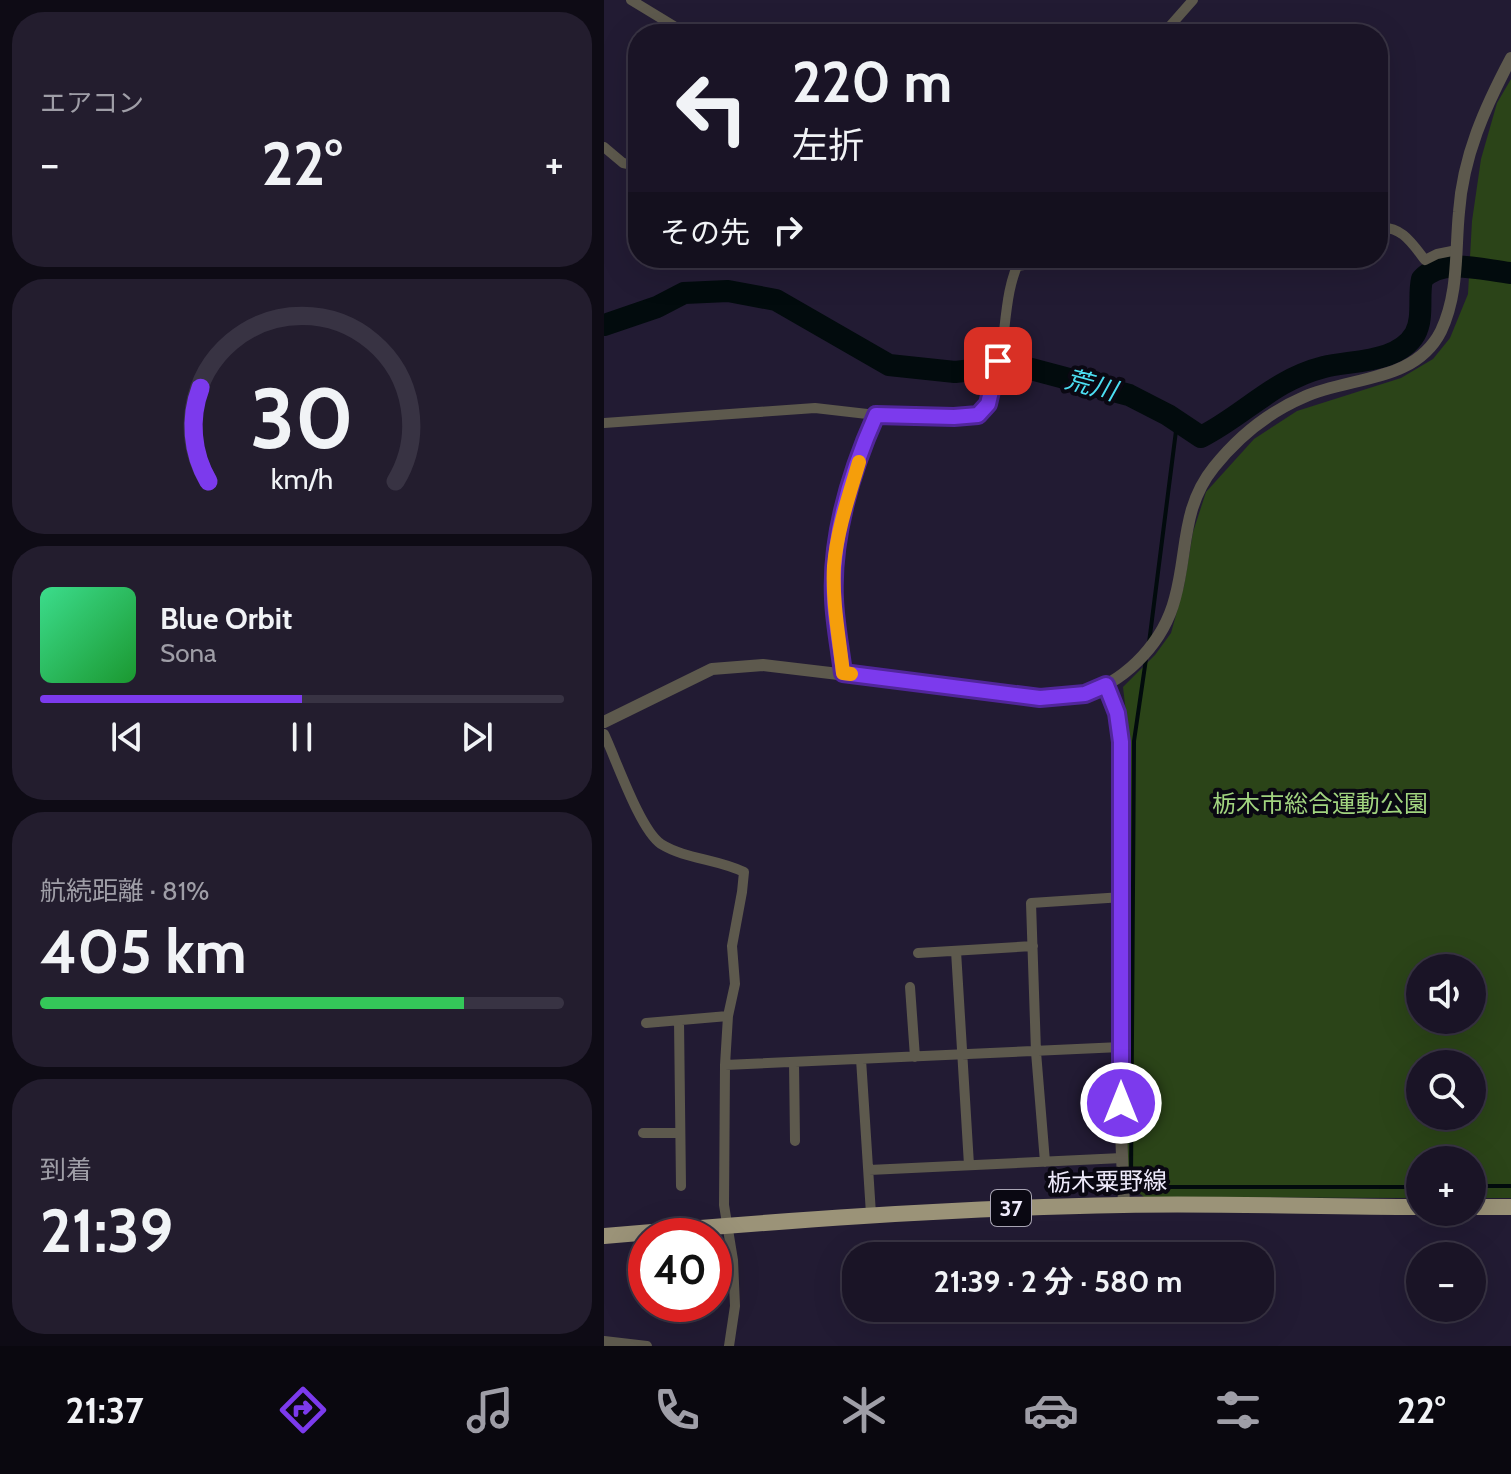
<!DOCTYPE html>
<html lang="ja">
<meta charset="utf-8">
<style>
body{margin:0;font-family:Cabin,"Noto Sans JP",sans-serif;background:#231d2e;color:#f1f3f6;height:100vh;display:flex;flex-direction:column;font-size:30px;white-space:nowrap}
*{box-sizing:border-box;margin:0}
p{font-size:26px;color:#9f9ea7}
.icon{flex:none;width:44px;height:44px;fill:none;stroke:currentColor;stroke-width:2;stroke-linecap:round;stroke-linejoin:round}
.map{position:relative;flex:1;overflow:hidden}
.drawer{display:flex;flex-direction:column;gap:12px;padding:12px;background:#0e0b15;width:604px}
.drawer>*{flex:none}
.guide{position:absolute;left:24px;top:24px;width:760px;height:244px;border-radius:32px;box-shadow:0 8px 32px #0002,0 0 0 2px #383343;background:#1a1426;color:#f1f3f6;overflow:hidden}
.controls{position:absolute;left:802px;top:954px;display:grid;gap:16px}
.controls a{display:grid;place-items:center;width:80px;height:80px;border-radius:50%;background:#1a1426;box-shadow:0 8px 32px #0002,0 0 0 2px #383343;font-size:40px}
.speed{position:absolute;left:24px;top:1218px;display:flex;gap:16px;font-size:40px;font-weight:700;text-align:center}
.speed>*{display:grid;place-content:center;width:104px;height:104px;border-radius:50%;background:#1a1426;box-shadow:0 8px 32px #0002,0 0 0 2px #383343;line-height:1}
.speed .limit{border:12px solid #d22;background:#fff;color:#111}
.pin{position:absolute;display:grid;place-items:center;width:68px;height:68px;color:#fff;margin:-34px;border-radius:16px;box-shadow:0 4px 12px #0006}
.me{position:absolute;width:88px;margin:-44px;rotate:0deg;stroke-linejoin:round;filter:drop-shadow(0 0 6px #0008)}
.turn{display:flex;align-items:center;gap:28px;height:168px;padding:0 32px;font-size:36px}
.turn .icon{width:104px;height:104px;stroke-width:2.5}
.turn b{display:block;font-size:56px;line-height:68px}
.then{display:flex;align-items:center;height:76px;padding:0 32px;background:#0003;gap:16px;font-size:30px}
.big{font-size:60px;font-weight:700;line-height:1.1}
.drawer .card{flex:1;display:flex;flex-direction:column;justify-content:center;gap:12px;min-width:0;padding:0 28px;border-radius:32px;background:#231d2e}
.drawer .dial{align-items:center;gap:0}
.dial svg{height:208px;overflow:visible;fill:none;stroke:#383343;stroke-width:7;stroke-linecap:round;text-anchor:middle}
.dial text{fill:#f1f3f6;stroke:none}
.song{display:flex;align-items:center;gap:24px}
.cover{width:96px;height:96px;border-radius:12px;background:linear-gradient(135deg,hsl(150 70% 55%),hsl(130 70% 35%))}
.played{height:8px;border-radius:4px;background:linear-gradient(90deg,#7c3aed 50%,#383343 50%)}
.keys{display:flex;justify-content:space-around;direction:ltr}
.heat{display:flex;justify-content:space-between;align-items:center;font-size:44px;direction:ltr}
.charge{height:12px;border-radius:6px;background:linear-gradient(90deg,#34c759 81%,#383343 0)}
.trip{position:absolute;left:238px;top:1242px;width:432px;height:80px;border-radius:32px;background:#1a1426;box-shadow:0 8px 32px #0002,0 0 0 2px #383343;font-weight:700;line-height:80px;text-align:center}
.dock{display:flex;height:128px;justify-content:space-around;align-items:center;background:#0a080f;color:#9f9ea7}
.dock .icon{width:56px;height:56px}
.dock .active{color:#7c3aed}
.dock b{font-size:36px;color:#f1f3f6}
main{display:flex;flex:1;min-height:0}
.map>svg:first-child{display:block}
.green{fill:#2b4418;fill-rule:evenodd}
.lines{fill:none;stroke-linecap:round;stroke-linejoin:round}
.stream{stroke:#020b0d;stroke-width:4}
.river{stroke:#020b0d;stroke-width:22}
.minor{stroke:#5d594d;stroke-width:10}
.tertiary{stroke:#5d594d;stroke-width:12}
.primary{stroke:#9b9378;stroke-width:16}
.route-casing{stroke:#51269a;stroke-width:20}
.route{stroke:#7c3aed;stroke-width:14}
.slow{stroke:#f59e0b;stroke-width:14}
.labels{text-anchor:middle;stroke-width:8;stroke-linejoin:round;paint-order:stroke}
.shield{fill:#0a0812;stroke:#aaa6b5;stroke-width:2}
.shield-label{font-size:22px;font-weight:bold;fill:#eeeafb}
.park-label{font-size:24px;fill:#a1d47f;stroke:#0a0812}
.street-label{font-size:24px;fill:#eeeafb;stroke:#0a0812}
.water-label{font-size:26px;font-style:italic;fill:#4cdef2;stroke:#0a0812}
</style>
<main>
<section class="drawer">
<div class="card"><p>エアコン</p>
<div class="heat"><a>−</a><b class="big">22°</b><a>+</a></div>
</div>
<div class="card dial"><svg viewBox="0 0 100 80">
<path d="M14 69A42 42 0 1 1 86 69"/>
<path d="M14 69A42 42 0 0 1 11 33" stroke="#7c3aed"/>
<text x="50" y="56" font-size="32" font-weight="700">30</text>
<text x="50" y="72" font-size="11">km/h</text>
</svg></div>
<div class="card">
<div class="song"><i class="cover"></i><div><b>Blue Orbit</b><p>Sona</p></div></div>
<div class="played"></div>
<div class="keys"><svg class="icon" aria-label="previous" viewBox="0 0 24 24"><path d="M18 5L8 12l10 7zM5 5v14"/></svg><svg class="icon" aria-label="pause" viewBox="0 0 24 24"><path d="M8 5v14M16 5v14"/></svg><svg class="icon" aria-label="next" viewBox="0 0 24 24"><path d="M6 5l10 7-10 7zM19 5v14"/></svg></div>
</div>
<div class="card"><p>航続距離 · 81%</p><b class="big">405 km</b><div class="charge"></div></div>
<div class="card"><p>到着</p><b class="big">21:39</b></div>
</section>
<div class="map">
<svg width="907" height="1346" viewBox="0 0 907 1346">
<rect width="100%" height="100%" fill="#221b33"/>
<!-- green -->
<path class="green" d="M907,79V1198H868V1160H816V1198L540,1197L528,1187L523,1176L525,738L519,687L551,655L567,633L580,586L589,532L602,492L650,439L693,411L797,378L829,359L846,338L864,294L868,221L877,159L893,103ZM816,968H868V1020H816ZM816,1064H868V1116H816Z"/>
<g class="lines">
<!-- stream -->
<path class="stream" d="M545,643L573,423
M542,659L530,741L527,1180L533,1187H816
M868,1186H907"/>
<!-- river -->
<path class="river" d="M0,325L53,307L80,293L124,291L172,300L285,365L351,372L412,365L525,395L564,415L597,437C642,414 669,380 720,367C749,360 794,363 811,334C820,318 814,296 818,279C839,257 878,270 907,273"/>
<!-- minor -->
<path class="minor" d="M27,0L83,34
M559,34L589,0
M0,147L19,163L34,166
M774,228C797,225 808,243 821,260L833,254L853,250
M611,258H633
M413,266L470,258
M0,423L211,408L272,415L350,417L374,415C409,375 392,303 417,258
M239,673C236,648 231,624 230,599C227,538 247,471 272,415
M0,734C12,759 36,830 57,844C81,859 114,859 140,872L138,892L128,946L131,984L124,1016
M352,951L365,1165
M314,953L429,946
M306,987L311,1057
M75,1021L77,1186
M42,1023L124,1016L121,1065L120,1205L129,1260L131,1306L125,1346
M257,1059L267,1214
M190,1062L191,1141
M121,1065L517,1047
M39,1133H76
M441,1162L432,1052L427,903L519,897
M265,1170L518,1158
M0,1341L43,1346"/>
<!-- tertiary -->
<path class="tertiary" d="M502,685L513,713L517,742V1131L520,1205
M0,722L108,669L159,665L436,698C452,698 469,698 484,693C525,678 560,641 571,598C584,551 577,508 610,467C634,437 665,412 700,397C746,376 811,383 837,331C855,293 851,252 855,212C859,156 881,107 907,58"/>
<!-- primary -->
<path class="primary" d="M868,1207H907
M0,1236C173,1221 346,1208 519,1205C618,1203 717,1207 816,1207"/>
</g>
<g class="lines">
<!-- route casing -->
<g class="route-casing">
<path id="route" d="M394,361L384,404L374,415L350,417L272,415C247,471 227,538 230,599C231,624 236,648 239,673L436,698L481,694L502,685L513,713L517,742V1103"/>
</g>
<!-- route -->
<use href="#route" class="route"/>
<!-- slow -->
<path class="slow" d="M247,674L239,673C235,637 228,601 230,566C233,530 245,496 255,462"/>
</g>
<g class="labels">
<!-- shield labels -->
<rect class="shield" x="387" y="1190" width="40" height="36" rx="6"/>
<g class="shield-label">
<text x="407" y="1216">37</text>
</g>
<!-- park labels -->
<g class="park-label">
<text x="716" y="812">栃木市総合運動公園</text>
</g>
<!-- street labels -->
<g class="street-label">
<text transform="translate(503 1182) rotate(-1)" y="8">栃木粟野線</text>
</g>
<!-- water labels -->
<g class="water-label">
<text transform="translate(487 385) rotate(15)" y="9">荒川</text>
</g>
</g>
</svg>
<div class="controls">
<a><svg class="icon" aria-label="sound" viewBox="0 0 24 24"><path d="M4 9h4l5-4v14l-5-4H4zM17 9q2 3 0 6"/></svg></a>
<a><svg class="icon" aria-label="search" viewBox="0 0 24 24"><circle cx="10" cy="10" r="6"/><path d="M15 15l6 6"/></svg></a>
<a>+</a>
<a>−</a>
</div>
<div class="speed"><div class="limit">40</div></div>
<div class="pin" style="left:394px;top:361px;background:#d93025"><svg class="icon" aria-label="arrive" viewBox="0 0 24 24"><path d="M6 21V4h12l-3 4 3 4H6"/></svg></div>
<svg class="me" style="left:517px;top:1103px" viewBox="-20 -20 40 40"><circle r="17" fill="#7c3aed" stroke="#fff" stroke-width="3"/><path d="M0-11L8 9 0 5-8 9z" fill="#fff"/></svg>
<div class="trip">21:39 · 2 分 · 580 m</div>
<div class="guide">
<div class="turn"><svg class="icon" aria-label="left" viewBox="0 0 24 24"><path d="M17 20v-9H6M10 6l-5 5 5 5"/></svg><div><b>220 m</b>左折</div></div>
<div class="then">その先<svg class="icon" aria-label="right" viewBox="0 0 24 24"><path d="M7 20v-9h11M14 6l5 5-5 5"/></svg></div>
</div>
</div>
</main>
<nav class="dock">
<b>21:37</b>
<svg class="icon active" aria-label="directions" viewBox="0 0 24 24"><path d="M12 3l9 9-9 9-9-9zM9 14v-3h6M13 9l2 2-2 2"/></svg>
<svg class="icon" aria-label="music" viewBox="0 0 24 24"><path d="M9 18V5l10-2v13"/><circle cx="6" cy="18" r="3"/><circle cx="16" cy="16" r="3"/></svg>
<svg class="icon" aria-label="phone" viewBox="0 0 24 24"><path d="M5 4h4l2 5-3 2q2 4 5 5l2-3 5 2v4C11 20 4 13 5 4z"/></svg>
<svg class="icon" aria-label="climate" viewBox="0 0 24 24"><path d="M12 3v18M4 7l16 10M4 17L20 7"/></svg>
<svg class="icon" aria-label="car" viewBox="0 0 24 24"><path d="M5 17H2v-5l4-1 3-4h7l3 4 3 1v5h-3M9 17h6M6 11h13"/><circle cx="7" cy="17" r="2"/><circle cx="17" cy="17" r="2"/></svg>
<svg class="icon" aria-label="filters" viewBox="0 0 24 24"><path d="M4 7h16M4 17h16"/><circle cx="9" cy="7" r="2"/><circle cx="15" cy="17" r="2"/></svg>
<b>22°</b>
</nav>
